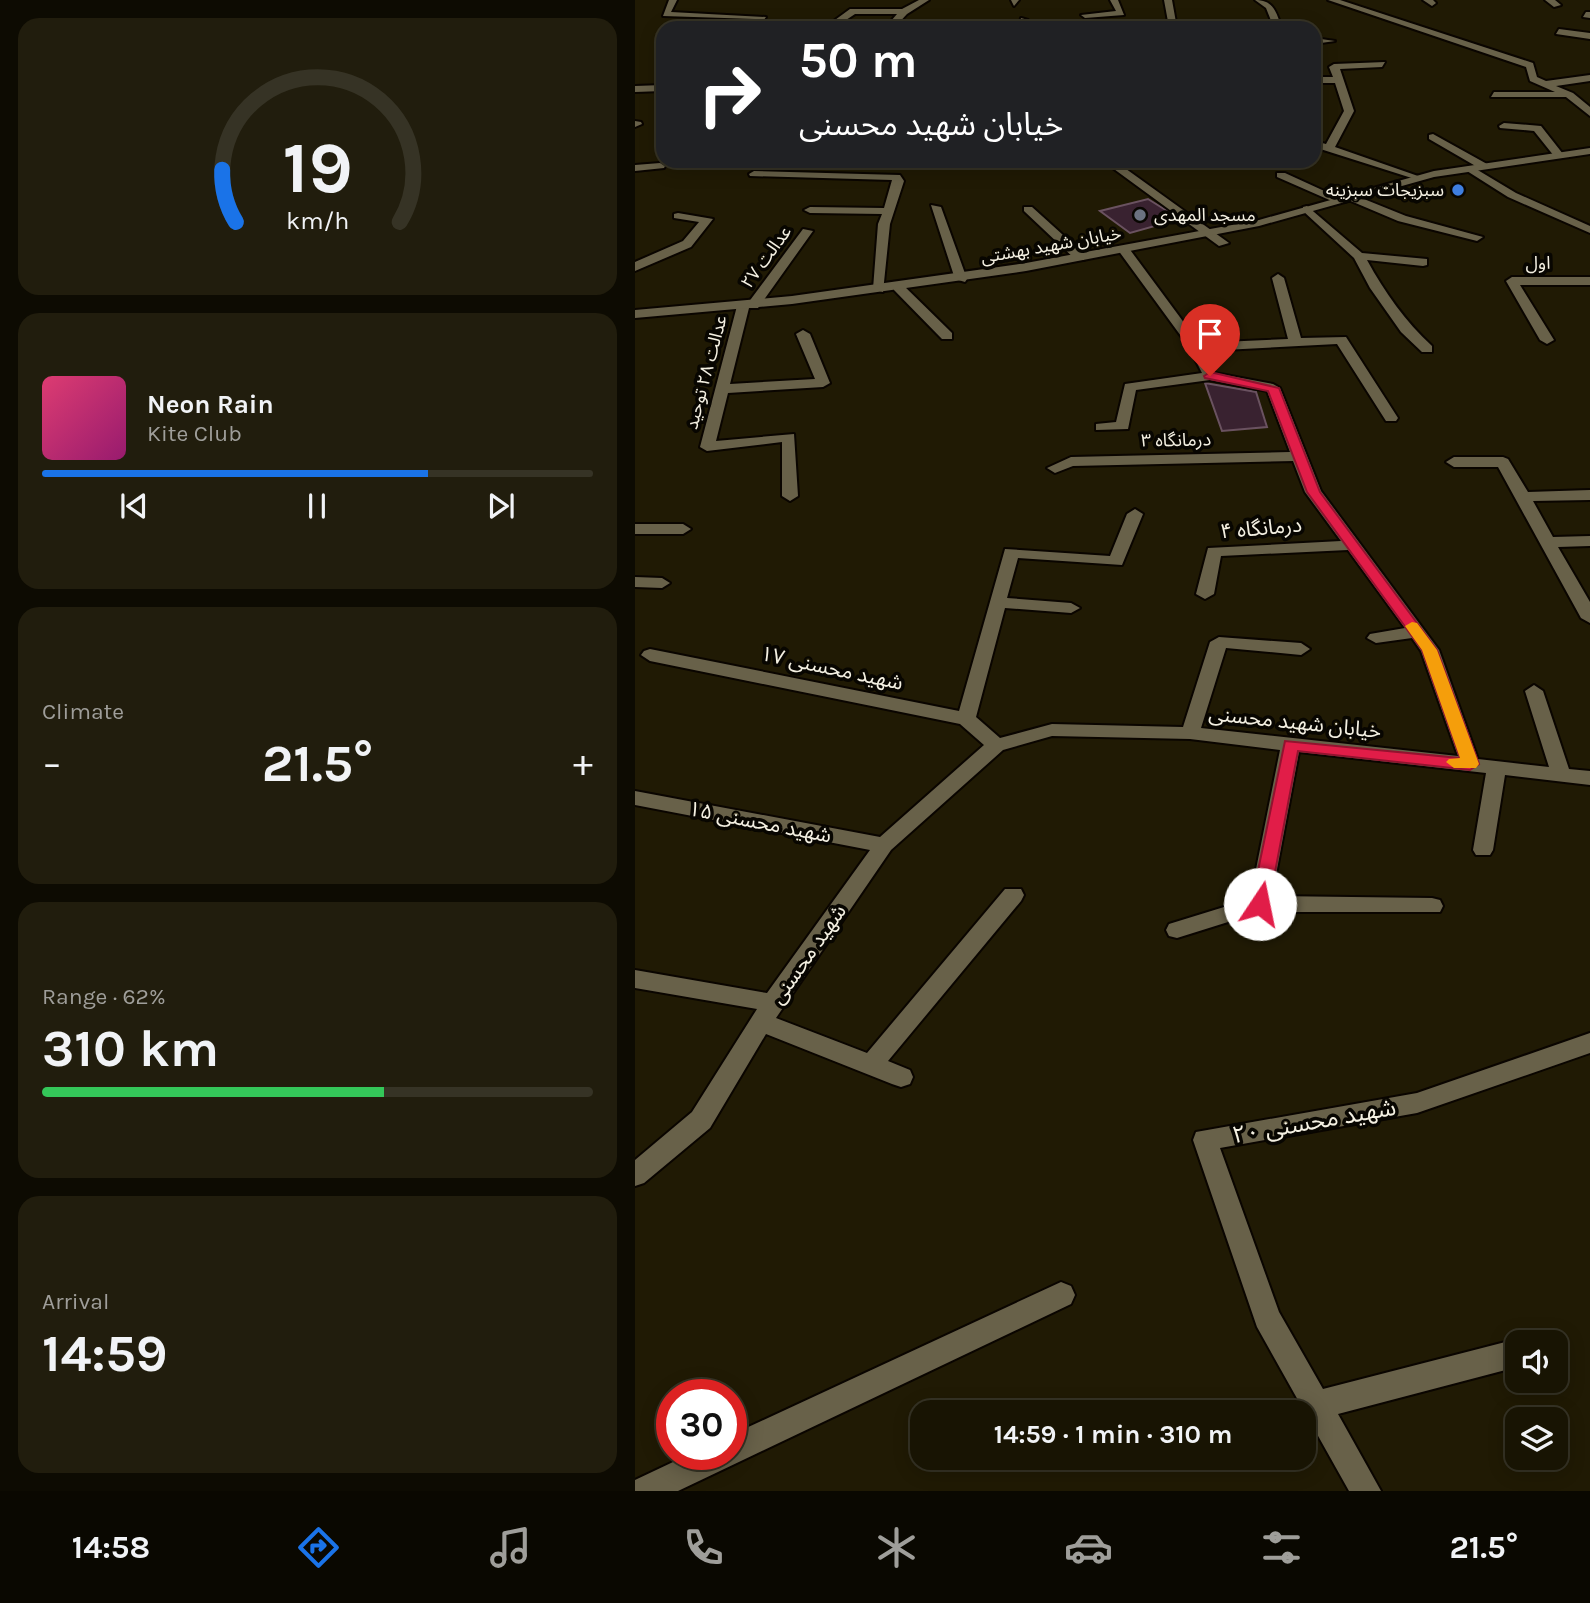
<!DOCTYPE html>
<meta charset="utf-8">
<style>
body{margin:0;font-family:Karla,"Noto Sans Arabic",sans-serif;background:#211d0d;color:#f1f3f6;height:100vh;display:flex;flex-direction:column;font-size:26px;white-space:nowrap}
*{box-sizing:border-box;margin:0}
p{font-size:23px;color:#9f9e9a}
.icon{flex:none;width:38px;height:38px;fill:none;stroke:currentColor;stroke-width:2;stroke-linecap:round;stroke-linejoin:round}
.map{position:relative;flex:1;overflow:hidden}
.drawer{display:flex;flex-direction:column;gap:18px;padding:18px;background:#0d0b02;width:635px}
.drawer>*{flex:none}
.hud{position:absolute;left:21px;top:21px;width:665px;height:147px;border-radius:21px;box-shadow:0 4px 18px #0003,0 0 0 2px #363325;background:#202124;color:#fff;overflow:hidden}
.tools{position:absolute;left:870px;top:1330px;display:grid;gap:14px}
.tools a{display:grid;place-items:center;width:63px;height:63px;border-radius:14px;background:#181403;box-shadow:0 4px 18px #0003,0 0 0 2px #363325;font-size:35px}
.speed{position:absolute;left:21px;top:1379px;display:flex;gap:14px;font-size:35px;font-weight:700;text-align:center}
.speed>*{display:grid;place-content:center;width:91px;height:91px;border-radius:50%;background:#181403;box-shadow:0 4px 18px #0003,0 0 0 2px #363325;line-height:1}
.speed .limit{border:10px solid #d22;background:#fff;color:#111}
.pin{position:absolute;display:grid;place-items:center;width:60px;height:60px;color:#fff;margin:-72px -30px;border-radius:50% 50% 50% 0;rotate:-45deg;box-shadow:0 0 7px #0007}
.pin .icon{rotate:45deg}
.me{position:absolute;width:77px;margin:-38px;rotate:11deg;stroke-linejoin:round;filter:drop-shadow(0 0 5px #0008)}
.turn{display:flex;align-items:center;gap:24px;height:147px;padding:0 28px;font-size:32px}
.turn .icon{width:91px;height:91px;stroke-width:2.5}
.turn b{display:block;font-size:49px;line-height:60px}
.big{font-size:52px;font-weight:700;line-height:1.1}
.drawer .widget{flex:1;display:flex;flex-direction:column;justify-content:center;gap:10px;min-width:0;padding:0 24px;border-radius:21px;background:#211d0d}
.drawer .dial{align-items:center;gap:0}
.dial svg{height:182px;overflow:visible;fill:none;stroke:#363325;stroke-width:7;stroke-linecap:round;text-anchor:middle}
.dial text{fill:#f1f3f6;stroke:none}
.song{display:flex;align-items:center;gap:21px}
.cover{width:84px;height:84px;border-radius:10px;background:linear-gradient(135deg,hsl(340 70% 55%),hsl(320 70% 35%))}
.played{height:7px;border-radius:4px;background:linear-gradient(90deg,#1a73e8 70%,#363325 70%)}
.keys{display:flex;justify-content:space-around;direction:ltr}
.heat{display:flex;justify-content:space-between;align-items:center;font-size:38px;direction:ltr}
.charge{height:10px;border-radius:5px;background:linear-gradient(90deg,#34c759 62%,#363325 0)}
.trip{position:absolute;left:275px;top:1400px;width:406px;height:70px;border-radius:21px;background:#181403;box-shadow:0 4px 18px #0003,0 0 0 2px #363325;font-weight:700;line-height:70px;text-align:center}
.dock{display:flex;height:112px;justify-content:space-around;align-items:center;background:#0a0801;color:#9f9e9a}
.dock .icon{width:49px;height:49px}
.dock .selected{color:#1a73e8}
.dock b{font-size:32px;color:#f1f3f6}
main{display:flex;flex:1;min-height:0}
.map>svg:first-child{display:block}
.building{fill:#392230;stroke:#6a5260;stroke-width:2}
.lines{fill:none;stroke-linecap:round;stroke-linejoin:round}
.minor-casing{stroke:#0a0500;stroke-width:4}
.secondary-casing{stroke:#0a0500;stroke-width:4}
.minor{fill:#686149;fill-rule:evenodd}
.secondary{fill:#686149;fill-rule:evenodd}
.route{fill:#e11d48;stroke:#92132f;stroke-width:2}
.slow{fill:#f59e0b}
.shop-dot{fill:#3f7fe0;stroke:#080601;stroke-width:2.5}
.worship-dot{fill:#6b7280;stroke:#080601;stroke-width:2.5}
.labels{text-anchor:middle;stroke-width:7;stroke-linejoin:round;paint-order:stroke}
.far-poi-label{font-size:18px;fill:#f4f0e2;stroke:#080601;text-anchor:end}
.far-street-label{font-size:18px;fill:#f4f0e2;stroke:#080601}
.street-label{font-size:21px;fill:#f4f0e2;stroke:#080601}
.near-street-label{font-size:24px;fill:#f4f0e2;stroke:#080601}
</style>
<main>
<section class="drawer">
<div class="widget dial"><svg viewBox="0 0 100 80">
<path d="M14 69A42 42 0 1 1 86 69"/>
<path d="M14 69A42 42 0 0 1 8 46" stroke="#1a73e8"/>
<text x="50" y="56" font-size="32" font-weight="700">19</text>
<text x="50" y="72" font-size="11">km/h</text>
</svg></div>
<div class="widget">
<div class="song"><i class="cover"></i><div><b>Neon Rain</b><p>Kite Club</p></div></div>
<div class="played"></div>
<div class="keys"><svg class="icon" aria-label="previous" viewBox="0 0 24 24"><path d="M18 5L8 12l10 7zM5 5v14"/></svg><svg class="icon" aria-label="pause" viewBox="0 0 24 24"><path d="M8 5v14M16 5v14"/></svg><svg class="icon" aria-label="next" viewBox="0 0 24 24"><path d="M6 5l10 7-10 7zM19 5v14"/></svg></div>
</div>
<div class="widget"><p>Climate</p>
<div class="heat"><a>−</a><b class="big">21.5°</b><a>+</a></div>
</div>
<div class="widget"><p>Range · 62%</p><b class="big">310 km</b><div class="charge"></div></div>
<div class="widget"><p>Arrival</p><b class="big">14:59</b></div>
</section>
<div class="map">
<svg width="955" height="1491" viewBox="0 0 955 1491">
<rect width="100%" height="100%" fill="#201a04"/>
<!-- building -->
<path class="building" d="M513,199L545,219L495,233L465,211Z
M570,383L621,392L632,427L587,431Z"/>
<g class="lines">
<!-- minor casing -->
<g class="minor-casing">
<path id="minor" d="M34,0H42L36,12L131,17L123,28H114L120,19L28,16Z
M284,0H294L272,14L259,28H250L262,14H220L199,28H189L215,9H267Z
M376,0H384L379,6Z
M475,0H483L489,15L450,18L446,15L481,11Z
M529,0H537L542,28L534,27Z
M620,0C639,0 641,12 647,28H639L631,8Z
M693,0H705L898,63L902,77L911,81L955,75V81L921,86L938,93L955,107V116L931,97H856L859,92H920L895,81L891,67Z
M788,0H798L801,3L797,6Z
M910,0H920L926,5L919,7Z
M951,12H955V18L948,17Z
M386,18L393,20L392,28H384Z
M924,29L955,33V39L921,34Z
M679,38L700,41L679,44Z
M750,62L747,67L705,69L719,111L700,147L783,176V180L679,147V141L691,144L709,111L700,83H679V77H698L694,67L699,64Z
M28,85V91L0,92V86Z
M0,121L6,122L7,124L0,127Z
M869,123L906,126L928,154L919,156L899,131L865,128L864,126Z
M798,134L852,164L853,166L844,168L794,139V135Z
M468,161H480L594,243L584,246Z
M25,163L30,166L29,168L0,171V165Z
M836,166L881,193L955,226V233L873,197L832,171L831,169Z
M119,171L265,175L269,181L255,224L248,292L238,289L243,224L247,214L175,213L169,210L175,207L249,208L257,180L115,176L114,174Z
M642,173H650L709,200L699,202L642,177Z
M711,195H719L771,216L848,237L842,241L763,221L711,199Z
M296,205L306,207L332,279L330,282L320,279Z
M672,206L727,253L792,259V265L788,266L732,260C750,293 770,321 797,346V352H787L766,332L735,288L719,258L668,211V207Z
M389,207H397L449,254V260H441L389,211Z
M43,213L78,219L56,247L0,271V262L48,241L64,222L39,218V214Z
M168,229L178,231L123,308H114L95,384L180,379L161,334L168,330L175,334L195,383L188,387L93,393L81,441L159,434L163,496L155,501L147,496V442L72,451L65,447L102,306L113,303Z
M485,247H493L564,343L653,339L637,278L643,274L649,278L666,338L711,337L763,418L761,421H751L702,344L569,351L580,373L638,384L645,388L686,491L804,650L843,759L914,767L890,691L899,685L908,691L934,769L955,771V785L870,775L858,850L855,855H841L838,850L851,773L664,752L637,896L797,898L805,900L808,906L805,912H625L542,938L534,936L531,930L534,924L615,899L645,750L555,739L417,736L368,750L256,850L141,1018L232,1053L370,889H386L389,895L386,901L253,1061L275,1070L278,1077L275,1084L266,1087L257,1084L131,1034L75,1128L9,1183L0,1186V1160L57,1112L122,1009L0,988V970L132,993L235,850L0,805V791L245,837L349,745L325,724L15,661L6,655L9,651L15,649L324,711L370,549L475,556L492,514L500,509L508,514L487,565L383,558L372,598L436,603L445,608L436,613L370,608L341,717L365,738L417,724L548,727L575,642L584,637L666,643L675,649L666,655L591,648L566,728L823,756L786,651L777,638L741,643L732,638L735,634L770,628L713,550L586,556L579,594L570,599L561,594L573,548L706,541L670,492L658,461L438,466L420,473L412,468L436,457L655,452L632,391L575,380L501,390L493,429L461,430V424L481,422L490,384L567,373L554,347L483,250Z
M877,277H955V285H885L919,340L912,344L905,340L871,281Z
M259,284H267L317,333V339H307L259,290Z
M868,457L873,459L893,492L955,490V500L898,501L918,537L955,536V546L923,547L955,602V623L946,618L863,467H819L811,462L819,457Z
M0,524H48L56,529L48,534H0Z
M0,577L27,578L35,583L27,588L0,587Z
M955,1033V1053L782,1113L585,1148L644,1312L688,1389L882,1339L889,1342H882V1367L703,1414L746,1491H714L622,1327L558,1140L561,1132L782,1093Z
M426,1282L436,1286L440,1295L436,1304L43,1491H0V1480L55,1454H96V1435Z"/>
</g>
<!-- secondary casing -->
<g class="secondary-casing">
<path id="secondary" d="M955,148V154L799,177L624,226L391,271L157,304L0,318V310L157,296L391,263L624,220L799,171Z"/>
</g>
<!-- minor -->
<use href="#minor" class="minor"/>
<!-- secondary -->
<use href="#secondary" class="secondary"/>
</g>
<!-- route -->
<path class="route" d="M575,372L644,388L685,492L802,650L844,764L835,770L663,751L634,904L625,910L616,904L650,741L825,758L787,650L672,492L633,391L570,378L569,376Z"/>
<!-- slow -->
<path class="slow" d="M777,622L782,623L802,650L844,764L841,768H819L811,762L814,759L825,758L787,650L770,626Z"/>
<!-- markers -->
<circle class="shop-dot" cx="823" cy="190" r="7"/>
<circle class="worship-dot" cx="505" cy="215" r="7"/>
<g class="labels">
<!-- far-poi labels -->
<g class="far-poi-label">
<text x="809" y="196">سبزیجات سبزینه</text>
<text x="519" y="221" text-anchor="start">مسجد المهدی</text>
</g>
<!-- far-street labels -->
<g class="far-street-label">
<text transform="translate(416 245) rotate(-10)" y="6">خیابان شهید بهشتی</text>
<text transform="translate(131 257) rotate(-54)" y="6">عدالت ۲۷</text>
<text x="903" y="269">اول</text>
<text transform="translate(71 372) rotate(-75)" y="6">عدالت ۲۸ توحید</text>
<text transform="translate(541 440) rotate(-1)" y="6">درمانگاه ۳</text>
</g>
<!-- street labels -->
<g class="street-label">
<text transform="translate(626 528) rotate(-5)" y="7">درمانگاه ۴</text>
<text transform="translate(197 668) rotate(12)" y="7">شهید محسنی ۱۷</text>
<text transform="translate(660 722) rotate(6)" y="7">خیابان شهید محسنی</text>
<text transform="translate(125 822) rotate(11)" y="7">شهید محسنی ۱۵</text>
<text transform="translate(173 954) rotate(-55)" y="7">شهید محسنی</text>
</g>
<!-- near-street labels -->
<g class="near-street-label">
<text transform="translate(679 1121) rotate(-10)" y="8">شهید محسنی ۲۰</text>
</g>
</g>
</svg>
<div class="tools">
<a><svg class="icon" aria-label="sound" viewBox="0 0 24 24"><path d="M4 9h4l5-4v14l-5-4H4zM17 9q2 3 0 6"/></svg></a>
<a><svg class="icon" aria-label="layers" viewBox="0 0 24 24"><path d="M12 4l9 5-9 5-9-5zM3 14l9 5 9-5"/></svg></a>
</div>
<div class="speed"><div class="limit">30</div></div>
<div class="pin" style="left:575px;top:376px;background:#d93025"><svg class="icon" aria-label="arrive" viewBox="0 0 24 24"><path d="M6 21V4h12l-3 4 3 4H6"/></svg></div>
<svg class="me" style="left:625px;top:904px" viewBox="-20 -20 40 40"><circle r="19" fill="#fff"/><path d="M0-13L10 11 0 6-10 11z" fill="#e11d48"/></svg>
<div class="trip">14:59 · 1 min · 310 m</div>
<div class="hud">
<div class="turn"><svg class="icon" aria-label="right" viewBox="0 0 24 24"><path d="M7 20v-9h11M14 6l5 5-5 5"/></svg><div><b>50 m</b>خیابان شهید محسنی</div></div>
</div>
</div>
</main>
<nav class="dock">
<b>14:58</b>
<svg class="icon selected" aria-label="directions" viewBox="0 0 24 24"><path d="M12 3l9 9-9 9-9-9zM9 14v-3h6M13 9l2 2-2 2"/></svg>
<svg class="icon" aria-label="music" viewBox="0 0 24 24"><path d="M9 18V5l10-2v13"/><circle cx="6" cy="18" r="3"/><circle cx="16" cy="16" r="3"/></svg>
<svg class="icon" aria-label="phone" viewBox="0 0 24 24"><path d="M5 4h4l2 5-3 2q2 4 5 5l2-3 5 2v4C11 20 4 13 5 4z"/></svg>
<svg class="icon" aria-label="climate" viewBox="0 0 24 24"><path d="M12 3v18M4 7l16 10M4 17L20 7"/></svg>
<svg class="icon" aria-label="car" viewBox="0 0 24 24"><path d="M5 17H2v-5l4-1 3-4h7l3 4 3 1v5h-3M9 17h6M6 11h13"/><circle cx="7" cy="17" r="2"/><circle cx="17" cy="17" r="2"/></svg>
<svg class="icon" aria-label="filters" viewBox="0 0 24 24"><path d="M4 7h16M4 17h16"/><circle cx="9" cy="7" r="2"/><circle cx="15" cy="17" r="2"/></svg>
<b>21.5°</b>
</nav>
